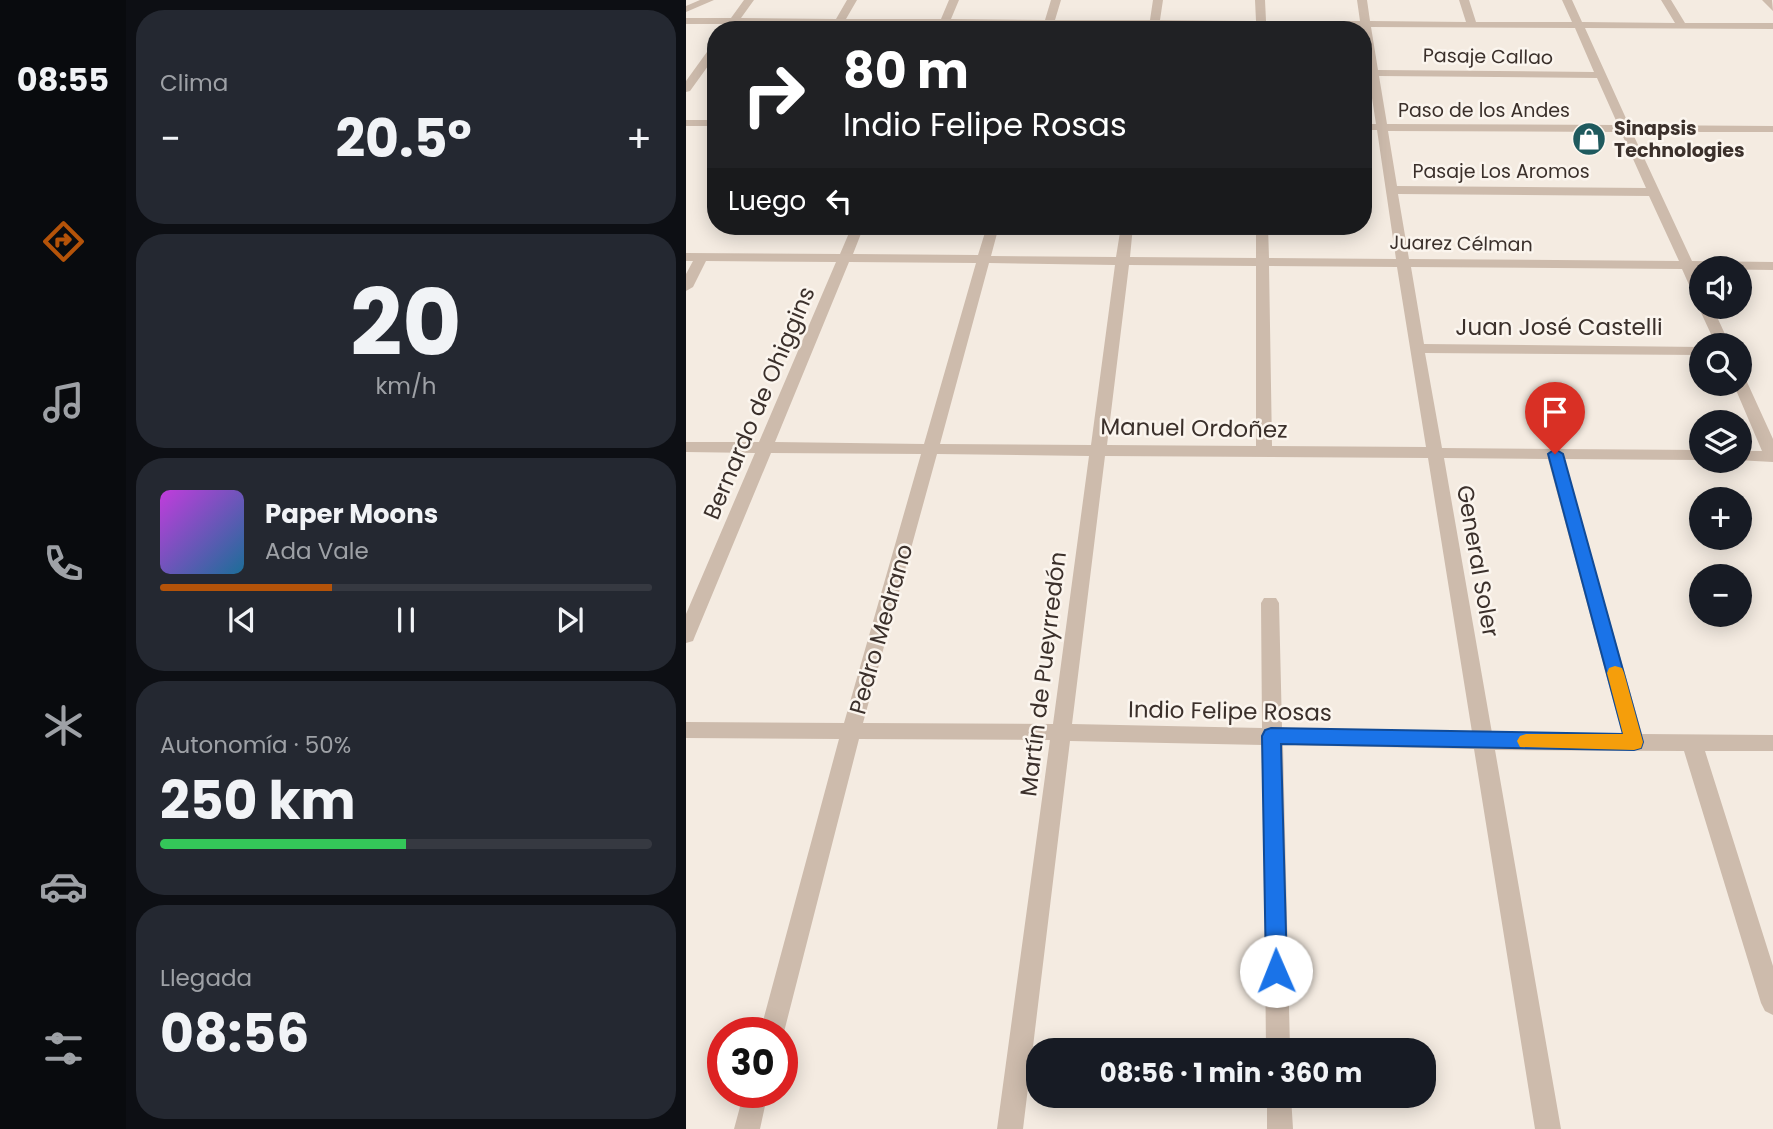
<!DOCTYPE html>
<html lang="es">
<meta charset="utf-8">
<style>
body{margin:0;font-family:Poppins,sans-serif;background:#242831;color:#f1f3f6;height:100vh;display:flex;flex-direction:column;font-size:26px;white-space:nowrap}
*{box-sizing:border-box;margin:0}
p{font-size:23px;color:#9ea1a6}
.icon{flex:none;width:38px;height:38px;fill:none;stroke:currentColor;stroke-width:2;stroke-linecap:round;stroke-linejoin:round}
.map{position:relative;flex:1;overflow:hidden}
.drawer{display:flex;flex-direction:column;gap:10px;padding:10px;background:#0d0f14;width:560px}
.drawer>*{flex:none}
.guide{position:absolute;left:21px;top:21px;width:665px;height:214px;border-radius:28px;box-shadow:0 4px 18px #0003;background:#202124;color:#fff;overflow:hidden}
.controls{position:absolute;left:1003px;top:256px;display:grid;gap:14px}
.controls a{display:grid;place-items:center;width:63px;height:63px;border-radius:50%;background:#171b24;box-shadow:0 4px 18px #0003;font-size:35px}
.speed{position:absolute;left:21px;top:1017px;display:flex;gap:14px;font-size:35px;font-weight:700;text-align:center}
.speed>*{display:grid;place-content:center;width:91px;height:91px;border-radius:50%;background:#171b24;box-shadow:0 4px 18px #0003;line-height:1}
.speed .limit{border:10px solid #d22;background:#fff;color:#111}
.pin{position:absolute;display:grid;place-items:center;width:60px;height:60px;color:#fff;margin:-72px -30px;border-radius:50% 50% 50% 0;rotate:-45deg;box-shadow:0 0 7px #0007}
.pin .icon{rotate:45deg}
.me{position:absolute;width:77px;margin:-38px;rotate:359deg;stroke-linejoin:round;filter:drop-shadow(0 0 5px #0008)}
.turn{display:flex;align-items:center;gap:24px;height:147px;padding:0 21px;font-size:32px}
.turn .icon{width:91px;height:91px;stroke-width:2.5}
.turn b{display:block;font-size:49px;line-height:60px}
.then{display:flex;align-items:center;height:66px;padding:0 21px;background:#0003;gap:14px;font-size:26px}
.big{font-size:52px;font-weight:700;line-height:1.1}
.drawer .card{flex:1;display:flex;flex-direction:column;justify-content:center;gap:10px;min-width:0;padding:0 24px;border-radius:28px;background:#242831}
.drawer .dial{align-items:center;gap:0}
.dial b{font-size:91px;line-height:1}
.song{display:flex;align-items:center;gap:21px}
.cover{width:84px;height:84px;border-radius:10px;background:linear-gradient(135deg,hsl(290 70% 55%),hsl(200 70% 35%))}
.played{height:7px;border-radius:4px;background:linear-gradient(90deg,#b45309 35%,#363941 35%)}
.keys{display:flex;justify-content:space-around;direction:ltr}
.heat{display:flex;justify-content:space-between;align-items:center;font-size:38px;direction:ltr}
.charge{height:10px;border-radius:5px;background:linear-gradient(90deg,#34c759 50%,#363941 0)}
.trip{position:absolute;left:340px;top:1038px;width:410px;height:70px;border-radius:28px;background:#171b24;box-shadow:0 4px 18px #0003;font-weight:700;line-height:70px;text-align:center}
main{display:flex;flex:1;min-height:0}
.tabs{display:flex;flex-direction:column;width:126px;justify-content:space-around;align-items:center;background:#090b0e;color:#9ea1a6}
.tabs .icon{width:49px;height:49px}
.tabs .active{color:#b45309}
.tabs b{font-size:32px;color:#f1f3f6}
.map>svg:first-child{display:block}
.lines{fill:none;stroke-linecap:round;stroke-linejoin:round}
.minor{fill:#cdbbac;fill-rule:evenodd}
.route{fill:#1a73e8;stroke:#114b97;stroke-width:2}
.slow{fill:#f59e0b}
.labels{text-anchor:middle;stroke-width:5;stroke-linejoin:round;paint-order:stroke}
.far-street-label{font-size:19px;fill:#3b302b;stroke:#fbf5ee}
.far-poi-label{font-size:19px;font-weight:bold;fill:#3b302b;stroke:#fbf5ee;text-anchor:start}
.street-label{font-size:23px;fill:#3b302b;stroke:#fbf5ee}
</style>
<main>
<nav class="tabs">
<b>08:55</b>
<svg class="icon active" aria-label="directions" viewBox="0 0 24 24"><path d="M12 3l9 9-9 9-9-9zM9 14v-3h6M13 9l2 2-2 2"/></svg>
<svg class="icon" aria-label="music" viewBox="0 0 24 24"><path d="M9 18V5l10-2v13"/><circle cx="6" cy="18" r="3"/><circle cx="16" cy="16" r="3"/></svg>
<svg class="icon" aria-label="phone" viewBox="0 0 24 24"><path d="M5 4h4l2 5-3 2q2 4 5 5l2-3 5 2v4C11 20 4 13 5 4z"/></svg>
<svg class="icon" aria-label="climate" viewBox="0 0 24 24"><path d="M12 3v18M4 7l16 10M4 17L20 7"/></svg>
<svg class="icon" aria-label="car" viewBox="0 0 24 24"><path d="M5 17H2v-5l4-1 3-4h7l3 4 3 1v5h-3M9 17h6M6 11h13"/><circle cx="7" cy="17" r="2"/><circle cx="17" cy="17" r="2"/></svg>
<svg class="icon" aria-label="filters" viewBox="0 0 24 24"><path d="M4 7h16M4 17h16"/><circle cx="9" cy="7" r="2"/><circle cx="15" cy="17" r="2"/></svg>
</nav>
<section class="drawer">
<div class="card"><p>Clima</p>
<div class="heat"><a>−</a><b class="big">20.5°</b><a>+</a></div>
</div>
<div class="card dial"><b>20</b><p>km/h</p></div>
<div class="card">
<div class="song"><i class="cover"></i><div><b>Paper Moons</b><p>Ada Vale</p></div></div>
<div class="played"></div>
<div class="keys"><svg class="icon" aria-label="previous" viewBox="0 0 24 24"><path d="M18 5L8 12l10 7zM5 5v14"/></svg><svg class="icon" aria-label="pause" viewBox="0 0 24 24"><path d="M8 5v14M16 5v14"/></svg><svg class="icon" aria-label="next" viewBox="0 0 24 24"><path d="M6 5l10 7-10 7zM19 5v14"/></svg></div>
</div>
<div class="card"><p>Autonomía · 50%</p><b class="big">250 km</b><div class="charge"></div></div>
<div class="card"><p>Llegada</p><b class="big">08:56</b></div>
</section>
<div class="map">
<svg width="1087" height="1129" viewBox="0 0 1087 1129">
<rect width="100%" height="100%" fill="#f4ebe1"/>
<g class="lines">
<!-- minor -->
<path class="minor" d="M14,0H28L0,12V6Z
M58,0H68L55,18L150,19L161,0H171L160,19H255L263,0H273L265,19L359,20L365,0H375L369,20H464L467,0H477L474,20L570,21L569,0H579L580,21H674L671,0H681L684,21L780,22L773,0H783L790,22H886L876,0H886L896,22L989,23L975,0H985L999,23H1087V29L899,28L943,125L1087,126V132H946L1006,261L1087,262V270L1010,269L1015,281V300L1008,296L996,269L725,267L738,344L1015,347V355L739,353L756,448L1015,450V460L878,459L956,734L1087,735V751H1019L1087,966V1015L1079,1011L1075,1003L998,751L809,750L875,1129H849L788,749L597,745L604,1050H580L577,745L384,741L337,1129H311L364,740L173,739L98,1032L96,1036V1032H74L153,739L0,738V722L158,723L235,454L85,453L9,636L7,641L0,643V614L69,453L0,452V442H73L150,262L20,261L7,287L0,291V274L7,261H0V253L154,254L166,226H178L167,254L292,255L301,226H313L305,256L430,257L435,226H447L444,257L570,258V226H582L583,258L710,259L691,130H677V124H690L675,27H580V30H570V27L474,26L473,30H463L464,26H367L366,30H356L357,26L262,25L260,30H250L252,25H157L154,30H144L147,25L51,24L48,29L43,30L39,27L41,24H0V18H45ZM685,27L889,28L908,72L692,70ZM693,76L911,78L932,125L701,124ZM702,131L935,132L960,188L711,186ZM712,194L963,196L993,261L723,259ZM163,262L290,263L238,444L89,442ZM303,263L429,265L405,445L254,444ZM443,265L570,266V446L421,445ZM583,266L711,267L740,447L586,446ZM251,454L403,456L367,724L177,723ZM419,456L742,458L786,732L596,728L593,603L590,598H578L575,603L576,728L386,724ZM758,458L862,459L936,733H806Z
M1076,0H1086L1087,11Z
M30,44V55L4,91L0,92V81L26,45Z
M0,120H30V126H0Z
M1015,303V306H1026L1044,345H1030L1012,306Z
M1054,377L1061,382L1087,439V462L1050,460H1054V451H1076L1047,383H1054Z
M58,1092H82L74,1129H48Z
M581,1096H605L607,1129H581Z"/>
</g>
<!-- route -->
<path class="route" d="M869,449L877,454L957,742L955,748L948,750L595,744L601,971L598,979L590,982L583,979L580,971L576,736L579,730L585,728L937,734L862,454Z"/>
<!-- slow -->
<path class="slow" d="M929,666L936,668L938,673L957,742L955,748L948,750L834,747L831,741L834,736L840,734H937L921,673L923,668Z"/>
<!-- icons -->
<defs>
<g id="shop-disc" transform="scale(1.75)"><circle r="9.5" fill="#1f5a5e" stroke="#fbf5ee"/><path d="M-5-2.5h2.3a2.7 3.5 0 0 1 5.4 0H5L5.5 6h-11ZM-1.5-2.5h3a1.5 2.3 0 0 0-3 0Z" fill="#fff"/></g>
</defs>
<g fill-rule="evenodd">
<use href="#shop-disc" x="903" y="139"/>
</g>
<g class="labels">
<!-- far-street labels -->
<g class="far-street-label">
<text transform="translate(802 56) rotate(1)" y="7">Pasaje Callao</text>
<text x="798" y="117">Paso de los Andes</text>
<text x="815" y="178">Pasaje Los Aromos</text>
<text transform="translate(775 243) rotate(1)" y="7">Juarez Célman</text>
</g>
<!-- far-poi labels -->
<g class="far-poi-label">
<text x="928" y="135">Sinapsis<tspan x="928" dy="22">Technologies</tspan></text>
</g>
<!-- street labels -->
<g class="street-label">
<text x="873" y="335">Juan José Castelli</text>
<text transform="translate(73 403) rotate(-67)" y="8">Bernardo de Ohiggins</text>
<text transform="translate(508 428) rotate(1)" y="8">Manuel Ordoñez</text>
<text transform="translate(792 561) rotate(80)" y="8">General Soler</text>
<text transform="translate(195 629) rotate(-74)" y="8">Pedro Medrano</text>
<text transform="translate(357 674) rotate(-83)" y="8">Martín de Pueyrredón</text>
<text transform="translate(544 711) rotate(1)" y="8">Indio Felipe Rosas</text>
</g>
</g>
</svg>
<div class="controls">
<a><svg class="icon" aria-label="sound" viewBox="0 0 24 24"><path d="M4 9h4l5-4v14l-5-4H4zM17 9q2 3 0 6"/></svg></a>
<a><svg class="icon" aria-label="search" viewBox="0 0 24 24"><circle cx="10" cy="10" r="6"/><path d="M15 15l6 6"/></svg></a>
<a><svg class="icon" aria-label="layers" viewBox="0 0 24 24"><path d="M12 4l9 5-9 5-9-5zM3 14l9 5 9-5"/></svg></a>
<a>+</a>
<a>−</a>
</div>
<div class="speed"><div class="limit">30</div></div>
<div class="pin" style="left:869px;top:454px;background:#d93025"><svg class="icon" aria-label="arrive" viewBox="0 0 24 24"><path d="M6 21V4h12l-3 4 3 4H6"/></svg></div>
<svg class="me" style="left:590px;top:971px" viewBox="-20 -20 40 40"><circle r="19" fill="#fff"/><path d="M0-13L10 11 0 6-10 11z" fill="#1a73e8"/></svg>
<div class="trip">08:56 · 1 min · 360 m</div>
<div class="guide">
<div class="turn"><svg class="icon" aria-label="right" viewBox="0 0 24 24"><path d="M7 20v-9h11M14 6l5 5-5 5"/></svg><div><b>80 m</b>Indio Felipe Rosas</div></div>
<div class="then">Luego<svg class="icon" aria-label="left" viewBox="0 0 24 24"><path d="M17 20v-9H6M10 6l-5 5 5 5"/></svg></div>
</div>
</div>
</main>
